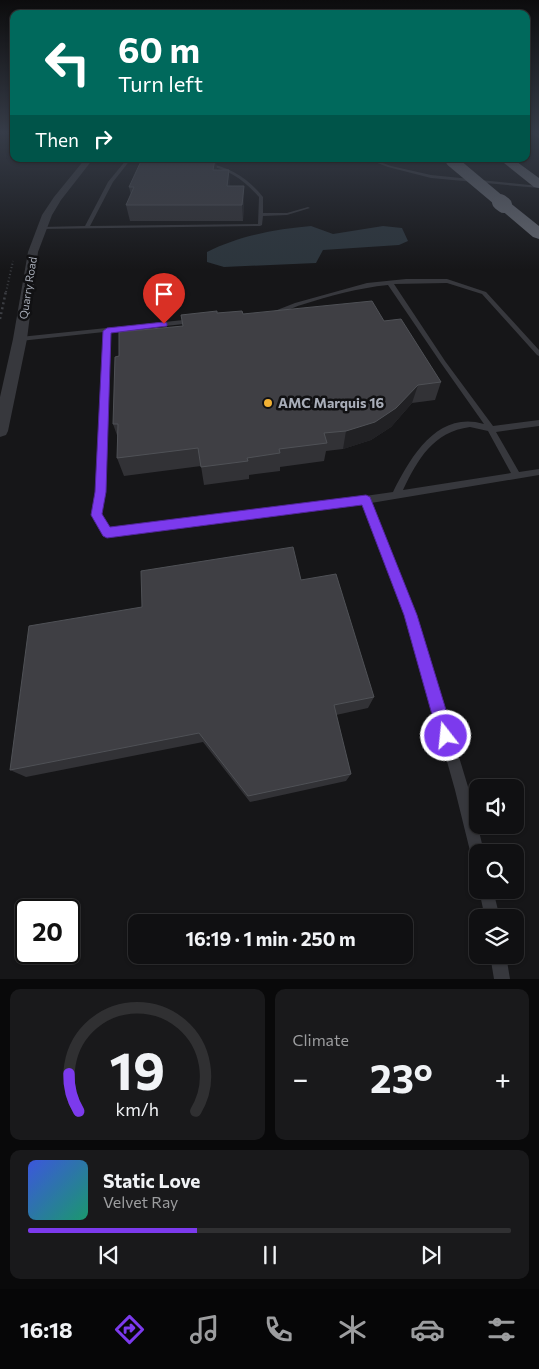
<!DOCTYPE html>
<meta charset="utf-8">
<style>
body{margin:0;font-family:Commissioner,sans-serif;background:#19191b;color:#f1f3f6;height:100vh;display:flex;flex-direction:column;font-size:19px;white-space:nowrap}
*{box-sizing:border-box;margin:0}
p{font-size:16px;color:#9c9d9f}
.icon{flex:none;width:28px;height:28px;fill:none;stroke:currentColor;stroke-width:2;stroke-linecap:round;stroke-linejoin:round}
.map{position:relative;height:979px;overflow:hidden}
.side{display:flex;flex-direction:column;gap:10px;padding:10px;background:#09090a;flex:1}
.side>*{flex:none}
.top-card{position:absolute;left:10px;top:10px;width:520px;height:152px;border-radius:10px;box-shadow:0 1px 4px #0004,0 0 0 1px #303032;background:#00695c;color:#fff;overflow:hidden}
.buttons{position:absolute;left:469px;top:779px;display:grid;gap:10px}
.buttons a{display:grid;place-items:center;width:55px;height:55px;border-radius:10px;background:#101012;box-shadow:0 1px 4px #0004,0 0 0 1px #303032;font-size:25px}
.speed{position:absolute;left:15px;top:899px;display:flex;gap:10px;font-size:25px;font-weight:700;text-align:center}
.speed>*{display:grid;place-content:center;width:65px;height:65px;border-radius:50%;background:#101012;box-shadow:0 1px 4px #0004,0 0 0 1px #303032;line-height:1}
.speed .limit{border:2px solid #111;border-radius:8px;background:#fff;color:#111}
.pin{position:absolute;display:grid;place-items:center;width:42px;height:42px;color:#fff;margin:-51px -21px;border-radius:50% 50% 50% 0;rotate:-45deg;box-shadow:0 0 5px #0007}
.pin .icon{rotate:45deg}
.me{position:absolute;width:55px;margin:-28px;rotate:344deg;stroke-linejoin:round;filter:drop-shadow(0 0 4px #0008)}
.turn{display:flex;align-items:center;gap:18px;height:105px;padding:0 25px;font-size:22px}
.turn .icon{width:65px;height:65px;stroke-width:2.5}
.turn b{display:block;font-size:35px;line-height:42px}
.then{display:flex;align-items:center;height:48px;padding:0 25px;background:#0003;gap:10px;font-size:19px}
.big{font-size:38px;font-weight:700;line-height:1.1}
.side .widget{flex:1;display:flex;flex-direction:column;justify-content:center;gap:8px;min-width:0;padding:0 18px;border-radius:10px;background:#19191b}
.side .dial{align-items:center;gap:0}
.dial svg{height:130px;overflow:visible;fill:none;stroke:#303032;stroke-width:7;stroke-linecap:round;text-anchor:middle}
.dial text{fill:#f1f3f6;stroke:none}
.song{display:flex;align-items:center;gap:15px}
.cover{width:60px;height:60px;border-radius:8px;background:linear-gradient(135deg,hsl(230 70% 55%),hsl(160 70% 35%))}
.played{height:5px;border-radius:2px;background:linear-gradient(90deg,#7c3aed 35%,#303032 35%)}
.keys{display:flex;justify-content:space-around;direction:ltr}
.heat{display:flex;justify-content:space-between;align-items:center;font-size:28px;direction:ltr}
.side .tiles{flex:1;display:grid;gap:10px;grid-template-columns:1fr 1fr}
.widget:last-child{grid-column:span 2}
.trip{position:absolute;left:128px;top:914px;width:285px;height:50px;border-radius:10px;background:#101012;box-shadow:0 1px 4px #0004,0 0 0 1px #303032;font-weight:700;line-height:50px;text-align:center}
.tab-bar{display:flex;height:80px;justify-content:space-around;align-items:center;background:#060607;color:#9c9d9f}
.tab-bar .icon{width:35px;height:35px}
.tab-bar .active{color:#7c3aed}
.tab-bar b{font-size:22px;color:#f1f3f6}
.map>svg:first-child{display:block}
.water{fill:#2c353c}
.lines{fill:none;stroke-linecap:round;stroke-linejoin:round}
.path-far1{stroke:#3d3f44;stroke-width:2;stroke-dasharray:1 2.5;stroke-linecap:butt}
.path{stroke:#3d3f44;stroke-width:2.5;stroke-dasharray:2 3;stroke-linecap:butt}
.lane{fill:#37383d;fill-rule:evenodd}
.street{fill:#37383d;fill-rule:evenodd}
.highway{fill:#63666e;fill-rule:evenodd}
.highway-bridge-far1{stroke:#63666e;stroke-width:12}
.highway-bridge{stroke:#63666e;stroke-width:16}
.wall{fill:#323236}
.shaded-wall{fill:#212124}
.building{fill:#3f3f44;stroke:#4f5156}
.route{fill:#7c3aed;stroke:#51269a}
.poi-dot{fill:#f2b134;stroke:#111113;stroke-width:2}
.labels{text-anchor:middle;stroke-width:5;stroke-linejoin:round;paint-order:stroke}
.far-street-label{font-size:11px;fill:#a8adb8;stroke:#111113}
.poi-label{font-size:14px;font-weight:bold;fill:#a8adb8;stroke:#111113;text-anchor:start}
</style>
<div class="map">
<svg width="539" height="979" viewBox="0 0 539 979">
<rect width="100%" height="100%" fill="#161618"/>
<!-- water -->
<path class="water" d="M311,226L333,234L383,226L402,228L408,241L399,245L323,250L316,263L224,267L207,262V252C238,236 276,229 311,226Z"/>
<g class="lines">
<!-- path-far1 -->
<path class="path-far1" d="M6,292L13,261"/>
<!-- path -->
<path class="path" d="M0,319L6,291"/>
<!-- lane -->
<path class="lane" d="M530,133H535L539,135V138Z
M127,159H131L113,182L90,226L258,224L259,197C243,179 228,169 205,165L206,163C230,167 248,178 263,197V213H287L308,207L310,208L287,215L263,216L262,225L260,226L39,229V228L41,227L85,226L108,182Z
M134,159H152L155,160L153,161Z
M367,159H372L391,166L431,175L539,186V188L431,178L388,167Z
M406,279H447L486,292L539,350V356L537,355L482,294L447,283L394,284L445,361L493,426L539,420V426L496,432L519,472L539,469V475L371,503L416,615L469,790L484,852H478V862L473,860L471,855L455,790L406,615L362,504L107,537L104,536L91,515L96,492L104,332L20,341L17,339L20,337L193,319L196,321L193,323L110,332L104,492L101,515L109,529L365,496L393,492C410,458 437,410 484,424L441,363L388,285C358,288 329,296 301,305C293,307 279,316 272,312L295,303L367,283ZM470,427L488,431L511,473L403,490C418,459 433,432 470,427Z
M479,890H493L500,918H485Z
M490,955H506L510,979H494Z"/>
<!-- street -->
<path class="street" d="M85,159H93L61,200L52,215L38,252L27,339L8,431L6,435L0,437V397L13,339L28,252L42,215L54,197Z"/>
<!-- highway -->
<path class="highway" d="M499,159H513L539,178V188L534,187Z
M504,201L509,202L539,226V239L533,237L499,208L497,205L499,202Z"/>
<!-- highway-bridge-far1 -->
<path class="highway-bridge-far1" d="M452,161L502,203"/>
<!-- highway-bridge -->
<path class="highway-bridge" d="M500,202L504,205"/>
</g>
<!-- wall -->
<path class="wall" d="M217,170L230,186H244V202L243,221H130L126,205L131,195L129,187Z
M217,313L243,314L384,321L441,382L435,400L412,403L391,427L371,440L343,449L326,451L324,461L280,467V471L249,475V479L204,485L201,466L124,476L117,458L118,438L113,424L119,356L183,326Z
M301,580L374,697L368,708L336,715L351,774L346,781L250,802L203,742L26,777L10,770Z"/>
<!-- shaded-wall -->
<path class="shaded-wall" d="M215,159H216L217,170H213Z
M229,170L230,185L228,202L227,186Z
M244,186V202L243,221L242,205Z
M418,385L412,403L391,427L371,440L343,449L346,431Z"/>
<!-- building -->
<path class="building" d="M142,159H215L213,170H229L227,186H244L242,205H126L134,187H129Z
M372,301L384,321L401,319L441,382L418,385L396,408L375,422L346,431L324,433L327,443L279,449L280,453L247,458L248,461L201,467L198,448L117,458L118,424H113L115,357L119,356V332L183,326L181,315L217,311V313L242,311L243,314Z
M293,547L301,580L336,574L374,697L334,705L351,774L248,796L199,733L10,770L29,626L142,607L141,571Z"/>
<!-- sky -->
<linearGradient id="sky" x2="0" y2="1"><stop stop-color="#0c0c0d"/><stop offset="0.49" stop-color="#363c48"/><stop offset="1" stop-color="#363c48" stop-opacity="0"/></linearGradient>
<rect width="539" height="270" fill="url(#sky)"/>
<!-- route -->
<path class="route" d="M164,322L167,323V326L111,333L106,492L102,514L110,527L366,495L370,497L417,615L454,736L452,742L446,745L440,742L438,736L404,615L362,505L107,538L103,536L91,515L95,492L103,331L107,328Z"/>
<!-- markers -->
<circle class="poi-dot" cx="268" cy="403" r="5"/>
<g class="labels">
<!-- far-street labels -->
<g class="far-street-label">
<text transform="translate(28 288) rotate(-81)" y="4">Quarry Road</text>
</g>
<!-- poi labels -->
<g class="poi-label">
<text x="278" y="408">AMC Marquis 16</text>
</g>
</g>
</svg>
<div class="buttons">
<a><svg class="icon" aria-label="sound" viewBox="0 0 24 24"><path d="M4 9h4l5-4v14l-5-4H4zM17 9q2 3 0 6"/></svg></a>
<a><svg class="icon" aria-label="search" viewBox="0 0 24 24"><circle cx="10" cy="10" r="6"/><path d="M15 15l6 6"/></svg></a>
<a><svg class="icon" aria-label="layers" viewBox="0 0 24 24"><path d="M12 4l9 5-9 5-9-5zM3 14l9 5 9-5"/></svg></a>
</div>
<div class="speed"><div class="limit">20</div></div>
<div class="pin" style="left:164px;top:324px;background:#d93025"><svg class="icon" aria-label="arrive" viewBox="0 0 24 24"><path d="M6 21V4h12l-3 4 3 4H6"/></svg></div>
<svg class="me" style="left:446px;top:736px" viewBox="-20 -20 40 40"><circle r="17" fill="#7c3aed" stroke="#fff" stroke-width="3"/><path d="M0-11L8 9 0 5-8 9z" fill="#fff"/></svg>
<div class="trip">16:19 · 1 min · 250 m</div>
<div class="top-card">
<div class="turn"><svg class="icon" aria-label="left" viewBox="0 0 24 24"><path d="M17 20v-9H6M10 6l-5 5 5 5"/></svg><div><b>60 m</b>Turn left</div></div>
<div class="then">Then<svg class="icon" aria-label="right" viewBox="0 0 24 24"><path d="M7 20v-9h11M14 6l5 5-5 5"/></svg></div>
</div>
</div>
<section class="side">
<div class="tiles">
<div class="widget dial"><svg viewBox="0 0 100 80">
<path d="M14 69A42 42 0 1 1 86 69"/>
<path d="M14 69A42 42 0 0 1 8 46" stroke="#7c3aed"/>
<text x="50" y="56" font-size="32" font-weight="700">19</text>
<text x="50" y="72" font-size="11">km/h</text>
</svg></div>
<div class="widget"><p>Climate</p>
<div class="heat"><a>−</a><b class="big">23°</b><a>+</a></div>
</div>
<div class="widget">
<div class="song"><i class="cover"></i><div><b>Static Love</b><p>Velvet Ray</p></div></div>
<div class="played"></div>
<div class="keys"><svg class="icon" aria-label="previous" viewBox="0 0 24 24"><path d="M18 5L8 12l10 7zM5 5v14"/></svg><svg class="icon" aria-label="pause" viewBox="0 0 24 24"><path d="M8 5v14M16 5v14"/></svg><svg class="icon" aria-label="next" viewBox="0 0 24 24"><path d="M6 5l10 7-10 7zM19 5v14"/></svg></div>
</div>
</div>
</section>
<nav class="tab-bar">
<b>16:18</b>
<svg class="icon active" aria-label="directions" viewBox="0 0 24 24"><path d="M12 3l9 9-9 9-9-9zM9 14v-3h6M13 9l2 2-2 2"/></svg>
<svg class="icon" aria-label="music" viewBox="0 0 24 24"><path d="M9 18V5l10-2v13"/><circle cx="6" cy="18" r="3"/><circle cx="16" cy="16" r="3"/></svg>
<svg class="icon" aria-label="phone" viewBox="0 0 24 24"><path d="M5 4h4l2 5-3 2q2 4 5 5l2-3 5 2v4C11 20 4 13 5 4z"/></svg>
<svg class="icon" aria-label="climate" viewBox="0 0 24 24"><path d="M12 3v18M4 7l16 10M4 17L20 7"/></svg>
<svg class="icon" aria-label="car" viewBox="0 0 24 24"><path d="M5 17H2v-5l4-1 3-4h7l3 4 3 1v5h-3M9 17h6M6 11h13"/><circle cx="7" cy="17" r="2"/><circle cx="17" cy="17" r="2"/></svg>
<svg class="icon" aria-label="filters" viewBox="0 0 24 24"><path d="M4 7h16M4 17h16"/><circle cx="9" cy="7" r="2"/><circle cx="15" cy="17" r="2"/></svg>
</nav>
